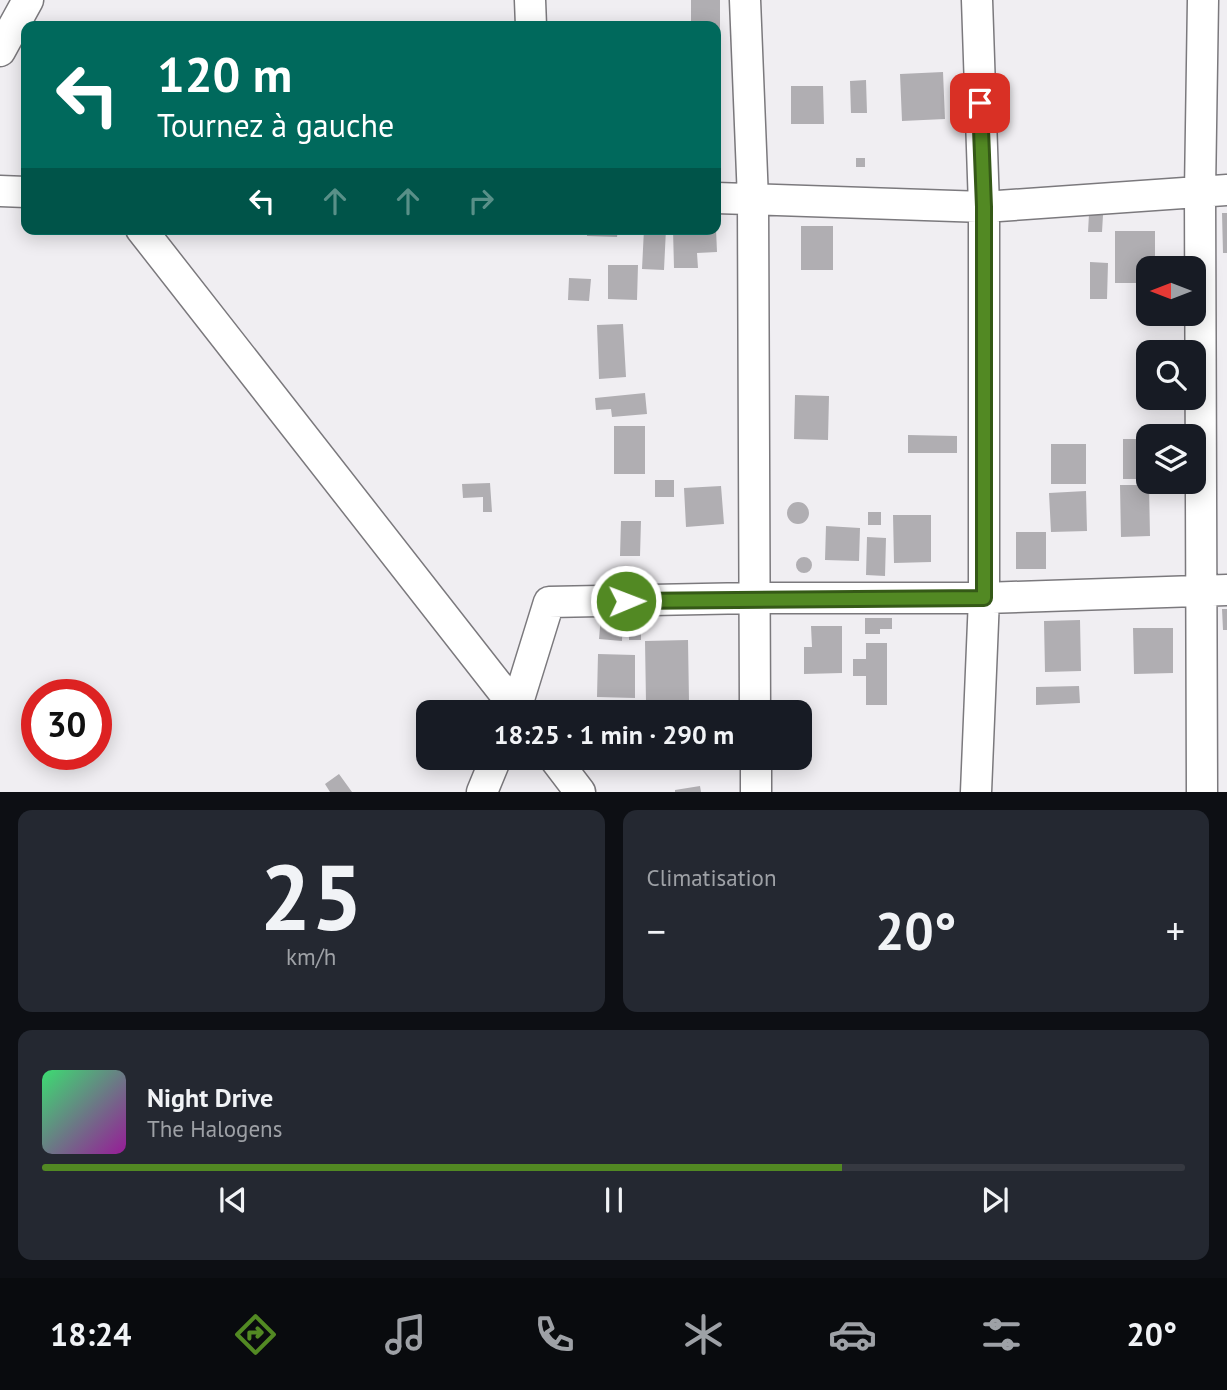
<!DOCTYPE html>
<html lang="fr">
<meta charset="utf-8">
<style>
body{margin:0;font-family:"PT Sans",sans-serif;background:#242831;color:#f1f3f6;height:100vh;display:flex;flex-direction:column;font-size:26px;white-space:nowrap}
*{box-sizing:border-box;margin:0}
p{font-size:23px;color:#9ea1a6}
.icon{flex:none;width:38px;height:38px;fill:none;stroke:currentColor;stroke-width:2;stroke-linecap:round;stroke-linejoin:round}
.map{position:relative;height:792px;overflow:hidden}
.details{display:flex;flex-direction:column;gap:18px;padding:18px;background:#0d0f14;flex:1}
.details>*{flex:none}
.hud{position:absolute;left:21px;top:21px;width:700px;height:214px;border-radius:14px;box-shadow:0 4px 18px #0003;background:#00695c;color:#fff;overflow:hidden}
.needle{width:46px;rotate:270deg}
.buttons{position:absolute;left:1136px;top:256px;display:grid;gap:14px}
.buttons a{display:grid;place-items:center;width:70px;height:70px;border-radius:14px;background:#171b24;box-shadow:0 4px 18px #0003;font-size:35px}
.speed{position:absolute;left:21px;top:679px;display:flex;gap:14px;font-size:35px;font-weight:700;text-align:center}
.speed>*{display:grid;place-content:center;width:91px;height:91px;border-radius:50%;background:#171b24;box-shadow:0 4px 18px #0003;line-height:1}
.speed .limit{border:10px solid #d22;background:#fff;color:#111}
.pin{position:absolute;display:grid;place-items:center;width:60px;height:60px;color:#fff;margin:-30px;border-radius:14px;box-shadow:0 4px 10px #0006}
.me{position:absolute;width:77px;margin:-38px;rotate:89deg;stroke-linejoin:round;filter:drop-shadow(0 0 5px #0008)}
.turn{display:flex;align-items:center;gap:24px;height:147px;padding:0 21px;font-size:32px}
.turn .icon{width:91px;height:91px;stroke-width:2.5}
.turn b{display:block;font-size:49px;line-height:60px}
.lanes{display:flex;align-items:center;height:66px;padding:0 21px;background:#0003;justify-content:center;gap:35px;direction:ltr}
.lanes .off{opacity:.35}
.big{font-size:52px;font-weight:700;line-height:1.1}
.details .tile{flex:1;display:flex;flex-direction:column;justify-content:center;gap:10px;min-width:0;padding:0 24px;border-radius:14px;background:#242831}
.details .dial{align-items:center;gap:0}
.dial b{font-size:91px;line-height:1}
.song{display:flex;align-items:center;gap:21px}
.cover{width:84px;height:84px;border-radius:10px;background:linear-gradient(135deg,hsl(140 70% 55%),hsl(300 70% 35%))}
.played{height:7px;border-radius:4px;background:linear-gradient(90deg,#528923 70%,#363941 70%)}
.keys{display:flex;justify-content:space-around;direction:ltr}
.heat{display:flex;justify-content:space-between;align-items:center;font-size:38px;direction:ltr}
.details .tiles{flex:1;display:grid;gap:18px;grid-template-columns:1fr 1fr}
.tile:last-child{grid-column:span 2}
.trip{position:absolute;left:416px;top:700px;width:396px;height:70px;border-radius:14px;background:#171b24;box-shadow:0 4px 18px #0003;font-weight:700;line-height:70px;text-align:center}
.tab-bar{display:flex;height:112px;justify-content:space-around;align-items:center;background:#090b0e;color:#9ea1a6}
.tab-bar .icon{width:49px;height:49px}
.tab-bar .active{color:#528923}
.tab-bar b{font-size:32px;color:#f1f3f6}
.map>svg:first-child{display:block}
.building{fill:#b0aeb2}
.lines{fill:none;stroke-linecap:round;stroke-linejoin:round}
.minor-casing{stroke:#7b797d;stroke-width:33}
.minor{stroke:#fff;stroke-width:30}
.route-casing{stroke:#355917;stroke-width:18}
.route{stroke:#528923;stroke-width:12}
</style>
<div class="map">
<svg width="1227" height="792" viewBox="0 0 1227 792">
<rect width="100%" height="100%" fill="#f0eef2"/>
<!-- building -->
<path class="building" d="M691,0H720V31H716V26H691Z
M943,72L945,119L902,121L900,74Z
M866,80L867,113H851L850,81Z
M791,86H823L824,124H791Z
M856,158H865V167H856Z
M1222,213H1227V253H1223Z
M1089,214L1103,215L1102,232H1088Z
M801,226H833V270H801Z
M553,229H583V235H553Z
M587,229H618L617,237L587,236Z
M644,229H666L664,270L642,269Z
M673,229H716L717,252L697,253L698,268H674Z
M1115,231H1155V268H1148V283H1115Z
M1090,262L1108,263L1107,299H1090Z
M608,265H638L637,300L608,299Z
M569,278L591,279L589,301L568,300Z
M623,324L626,377L599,379L597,325Z
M645,393L647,414L612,417L611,409L596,410L595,398Z
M795,395L829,396L828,440L794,439Z
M614,426H645V474H614Z
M908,435L957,436V453H908Z
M1123,439H1148V479H1123Z
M1051,444H1086V484H1051Z
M655,480H674V497H655Z
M490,483L492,512H483V497L463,498L462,484Z
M1120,485H1149L1150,536L1121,537Z
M721,486L724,524L686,527L684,488Z
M1086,491L1087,531L1051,532L1049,493Z
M787 513a11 11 0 1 1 22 0a11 11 0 1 1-22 0Z
M868,512H881V525H868Z
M893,515H931V562L894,563Z
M621,521H641L640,556H620Z
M826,526L860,528L859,561L825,560Z
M1016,532H1046V569H1016Z
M867,537L886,538L885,576L866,575Z
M796 565a8 8 0 1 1 16 0a8 8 0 1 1-16 0Z
M1222,609H1227V630H1223Z
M601,616L623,618L622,641L599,639Z
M865,618H892V629H880V634H865Z
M1080,620L1081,671L1045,672L1044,621Z
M629,622H641V640H629Z
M811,626H842V673L804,674V647H812Z
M1133,628H1173V673L1134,674Z
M688,640L689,701L646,702L645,641Z
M866,643H887V705H866V676H853V659H866Z
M598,654L635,655V698L597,697Z
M1079,686L1080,703L1036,705V687Z
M339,774L352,792H330L325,784Z
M700,786L701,792H675V790Z"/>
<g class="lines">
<!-- minor casing -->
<g class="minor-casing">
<path id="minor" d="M530,0L531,26
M745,0L753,200L755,712
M0,51L28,0
M0,191L26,192
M716,198L984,207L1227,190
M141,229L519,712
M515,712L549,602L753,598H984L1227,590
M554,758L580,792
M756,758V792
M482,792L496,758
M976,792L984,598V207L977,0
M1202,792L1200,191L1203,0"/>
</g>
<!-- minor -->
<use href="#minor" class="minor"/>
</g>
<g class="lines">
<!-- route casing -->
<g class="route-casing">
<path id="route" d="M626,601L984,598V207L980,103"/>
</g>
<!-- route -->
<use href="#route" class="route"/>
</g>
</svg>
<div class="buttons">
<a><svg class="needle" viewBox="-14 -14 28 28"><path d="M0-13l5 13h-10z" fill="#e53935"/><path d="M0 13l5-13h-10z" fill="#9ea1a6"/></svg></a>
<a><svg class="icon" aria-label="search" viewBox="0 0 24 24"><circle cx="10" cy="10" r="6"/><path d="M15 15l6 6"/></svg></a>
<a><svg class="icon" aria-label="layers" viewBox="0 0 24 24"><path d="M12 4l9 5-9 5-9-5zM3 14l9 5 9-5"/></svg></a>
</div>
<div class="speed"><div class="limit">30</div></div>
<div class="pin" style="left:980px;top:103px;background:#d93025"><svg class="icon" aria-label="arrive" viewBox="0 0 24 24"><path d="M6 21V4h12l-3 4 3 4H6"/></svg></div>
<svg class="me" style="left:626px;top:601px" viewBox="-20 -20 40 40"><circle r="17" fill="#528923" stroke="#fff" stroke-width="3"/><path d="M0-11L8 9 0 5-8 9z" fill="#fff"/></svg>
<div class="trip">18:25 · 1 min · 290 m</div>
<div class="hud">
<div class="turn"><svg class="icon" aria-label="left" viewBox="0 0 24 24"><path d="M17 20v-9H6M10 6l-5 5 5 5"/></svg><div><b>120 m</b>Tournez à gauche</div></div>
<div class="lanes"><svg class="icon" aria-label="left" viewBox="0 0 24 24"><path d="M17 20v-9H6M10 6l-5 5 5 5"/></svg><svg class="icon off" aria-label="ahead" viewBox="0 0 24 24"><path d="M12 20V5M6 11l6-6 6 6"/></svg><svg class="icon off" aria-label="ahead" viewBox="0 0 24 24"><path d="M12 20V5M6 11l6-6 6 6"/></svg><svg class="icon off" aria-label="right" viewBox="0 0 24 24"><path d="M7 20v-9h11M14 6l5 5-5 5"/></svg></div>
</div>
</div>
<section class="details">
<div class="tiles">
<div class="tile dial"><b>25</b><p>km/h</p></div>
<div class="tile"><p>Climatisation</p>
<div class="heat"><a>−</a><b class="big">20°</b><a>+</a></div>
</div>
<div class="tile">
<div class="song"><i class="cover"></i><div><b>Night Drive</b><p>The Halogens</p></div></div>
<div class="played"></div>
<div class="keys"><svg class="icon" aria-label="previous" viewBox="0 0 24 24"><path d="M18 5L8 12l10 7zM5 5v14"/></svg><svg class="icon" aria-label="pause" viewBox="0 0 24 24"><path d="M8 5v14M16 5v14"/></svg><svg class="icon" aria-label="next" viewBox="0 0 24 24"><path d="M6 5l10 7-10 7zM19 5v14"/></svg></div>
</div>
</div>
</section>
<nav class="tab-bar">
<b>18:24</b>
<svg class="icon active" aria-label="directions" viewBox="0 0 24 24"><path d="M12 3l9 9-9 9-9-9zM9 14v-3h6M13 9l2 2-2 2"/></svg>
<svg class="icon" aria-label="music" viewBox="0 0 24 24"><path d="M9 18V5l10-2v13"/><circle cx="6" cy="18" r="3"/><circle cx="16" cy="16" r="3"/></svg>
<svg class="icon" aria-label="phone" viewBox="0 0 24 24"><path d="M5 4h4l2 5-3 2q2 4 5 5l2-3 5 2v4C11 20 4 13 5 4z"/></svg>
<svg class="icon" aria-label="climate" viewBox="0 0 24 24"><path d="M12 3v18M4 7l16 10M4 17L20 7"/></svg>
<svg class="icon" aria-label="car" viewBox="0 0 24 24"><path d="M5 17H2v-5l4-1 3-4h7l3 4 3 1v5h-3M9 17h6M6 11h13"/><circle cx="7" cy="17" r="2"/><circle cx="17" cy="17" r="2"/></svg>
<svg class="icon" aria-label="filters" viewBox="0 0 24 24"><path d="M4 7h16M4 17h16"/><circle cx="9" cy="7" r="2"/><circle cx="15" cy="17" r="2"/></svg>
<b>20°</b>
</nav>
